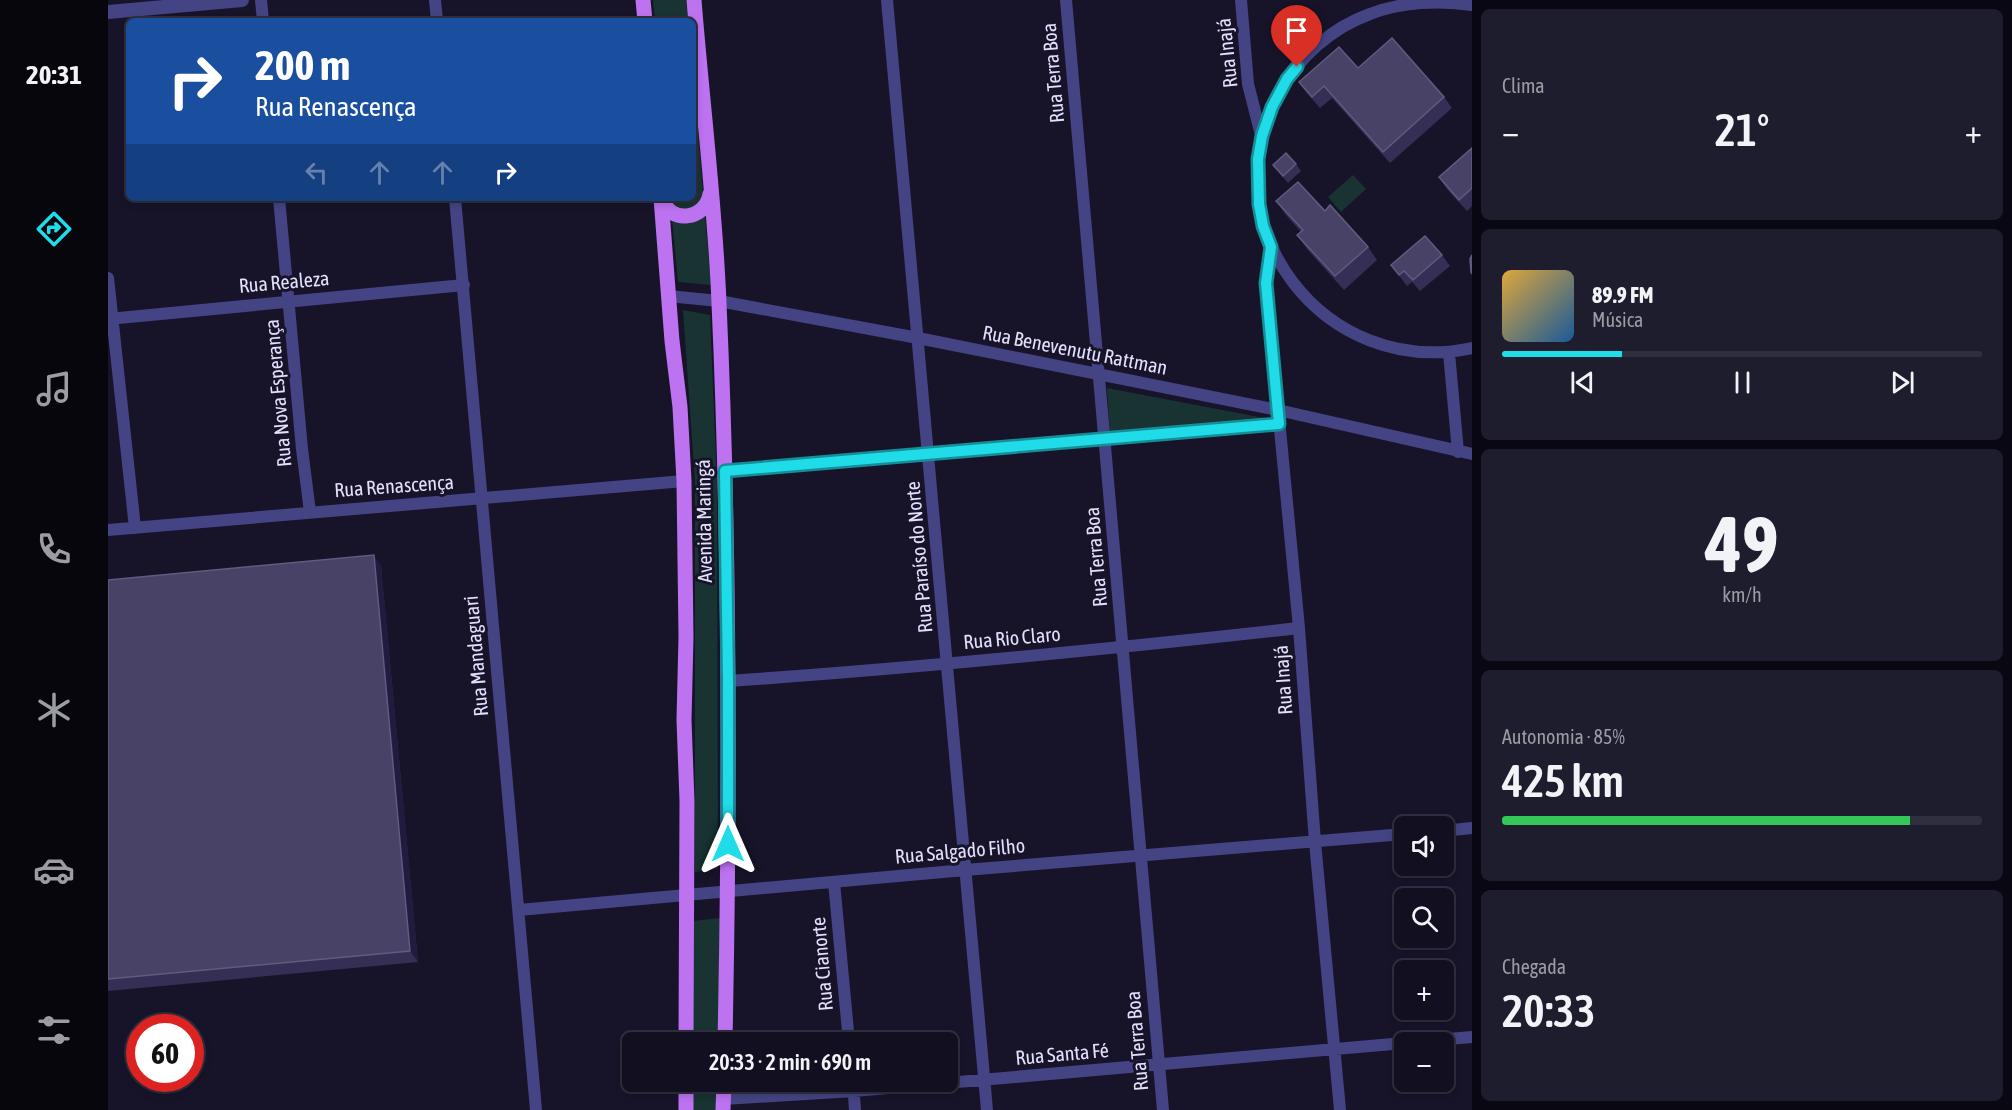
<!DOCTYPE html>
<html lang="pt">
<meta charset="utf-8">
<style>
body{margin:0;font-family:"Asap Condensed",sans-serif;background:#1e1d2d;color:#f1f3f6;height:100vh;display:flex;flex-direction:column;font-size:22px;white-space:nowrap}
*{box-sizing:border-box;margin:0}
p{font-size:20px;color:#9c9ca5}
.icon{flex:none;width:33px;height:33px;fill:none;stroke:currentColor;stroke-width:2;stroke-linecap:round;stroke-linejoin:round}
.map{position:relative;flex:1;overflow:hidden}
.details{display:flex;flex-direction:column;gap:9px;padding:9px;background:#090812;width:540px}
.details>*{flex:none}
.top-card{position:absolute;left:18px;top:18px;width:570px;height:183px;border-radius:9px;box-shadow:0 3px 9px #0003,0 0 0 2px #302f3e;background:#1a4fa0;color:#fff;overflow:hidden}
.fabs{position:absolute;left:1286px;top:816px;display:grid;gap:12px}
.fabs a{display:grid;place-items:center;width:60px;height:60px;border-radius:9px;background:#110f20;box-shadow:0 3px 9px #0003,0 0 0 2px #302f3e;font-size:30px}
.speed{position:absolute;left:18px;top:1014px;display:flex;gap:12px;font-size:30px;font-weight:700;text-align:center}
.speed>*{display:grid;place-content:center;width:78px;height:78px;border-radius:50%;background:#110f20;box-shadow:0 3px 9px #0003,0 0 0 2px #302f3e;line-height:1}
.speed .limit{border:9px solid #d22;background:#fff;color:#111}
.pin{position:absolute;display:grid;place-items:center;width:51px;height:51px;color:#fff;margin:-62px -26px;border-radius:50% 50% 50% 0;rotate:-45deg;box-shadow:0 0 6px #0007}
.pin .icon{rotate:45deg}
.me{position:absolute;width:66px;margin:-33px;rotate:0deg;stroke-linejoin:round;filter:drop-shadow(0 0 4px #0008)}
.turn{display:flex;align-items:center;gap:21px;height:126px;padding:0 30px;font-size:27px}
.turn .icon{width:78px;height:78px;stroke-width:2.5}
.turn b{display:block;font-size:42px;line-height:51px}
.lanes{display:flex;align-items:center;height:57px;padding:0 30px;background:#0003;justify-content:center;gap:30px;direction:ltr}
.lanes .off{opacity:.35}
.big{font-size:45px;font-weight:600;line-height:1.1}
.details .widget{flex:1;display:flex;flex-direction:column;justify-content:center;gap:9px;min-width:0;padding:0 21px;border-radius:9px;background:#1e1d2d}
.details .dial{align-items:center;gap:0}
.dial b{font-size:78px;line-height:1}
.song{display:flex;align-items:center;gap:18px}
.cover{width:72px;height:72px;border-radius:9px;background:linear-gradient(135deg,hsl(40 70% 55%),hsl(210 70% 35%))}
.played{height:6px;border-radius:3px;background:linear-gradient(90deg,#20dbe8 25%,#302f3e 25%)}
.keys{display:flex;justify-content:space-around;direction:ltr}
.heat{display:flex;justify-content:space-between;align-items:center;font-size:33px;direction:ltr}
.charge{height:9px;border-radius:4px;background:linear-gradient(90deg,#34c759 85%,#302f3e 0)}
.trip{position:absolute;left:514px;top:1032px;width:336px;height:60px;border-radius:9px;background:#110f20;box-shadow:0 3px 9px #0003,0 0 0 2px #302f3e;font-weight:600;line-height:60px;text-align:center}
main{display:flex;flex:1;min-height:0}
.dock{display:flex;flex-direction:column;width:108px;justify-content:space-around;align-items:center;background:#07060d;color:#9c9ca5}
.dock .icon{width:42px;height:42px}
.dock .current{color:#20dbe8}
.dock b{font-size:27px;color:#f1f3f6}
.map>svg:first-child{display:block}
.green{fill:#183331}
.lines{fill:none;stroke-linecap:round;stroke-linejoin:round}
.minor{stroke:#444484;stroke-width:12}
.tertiary{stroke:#444484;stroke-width:14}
.primary{stroke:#bd72f0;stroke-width:15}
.wall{fill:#352f56}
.shaded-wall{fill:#211c3d}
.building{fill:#484267;stroke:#605b7f;stroke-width:1.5}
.route-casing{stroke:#158e97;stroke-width:15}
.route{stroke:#20dbe8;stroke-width:10}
.labels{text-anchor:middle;stroke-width:6;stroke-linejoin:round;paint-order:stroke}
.street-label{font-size:20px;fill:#e2e0fc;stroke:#17142a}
</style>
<main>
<nav class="dock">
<b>20:31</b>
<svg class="icon current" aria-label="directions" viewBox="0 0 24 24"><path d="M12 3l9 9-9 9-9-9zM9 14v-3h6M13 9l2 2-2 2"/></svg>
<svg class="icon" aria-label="music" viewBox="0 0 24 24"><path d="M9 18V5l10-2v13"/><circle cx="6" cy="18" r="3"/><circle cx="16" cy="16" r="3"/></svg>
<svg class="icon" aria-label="phone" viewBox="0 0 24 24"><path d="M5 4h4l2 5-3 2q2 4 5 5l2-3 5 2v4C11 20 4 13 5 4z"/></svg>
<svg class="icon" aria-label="climate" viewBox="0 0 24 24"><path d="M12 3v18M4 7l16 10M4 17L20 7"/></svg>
<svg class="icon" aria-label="car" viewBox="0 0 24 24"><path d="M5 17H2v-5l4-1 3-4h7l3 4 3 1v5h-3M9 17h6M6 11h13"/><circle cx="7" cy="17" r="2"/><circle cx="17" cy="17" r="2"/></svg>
<svg class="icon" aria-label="filters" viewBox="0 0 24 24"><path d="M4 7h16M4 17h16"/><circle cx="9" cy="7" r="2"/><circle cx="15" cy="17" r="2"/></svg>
</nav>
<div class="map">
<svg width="1364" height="1110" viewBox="0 0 1364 1110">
<rect width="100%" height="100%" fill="#17142a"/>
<!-- green -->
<path class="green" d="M545,0H578L580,21H547Z
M585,76L603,285L570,282L562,198H585Z
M1245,175L1258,189L1233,212L1220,197Z
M575,310L602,315L609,483L610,869L587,872V481Z
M999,388L1167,420L1002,436Z
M612,918L610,1042H584L585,921Z
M584,1082H609L608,1110H584Z"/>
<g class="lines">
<!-- minor -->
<path class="minor" d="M153,0L155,21
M327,0L329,21
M779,0L879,1110
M958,0L1055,1110
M1133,0L1140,84L1153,135
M1364,5C1331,0 1293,2 1262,14C1223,28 1191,57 1171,93C1098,226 1217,380 1364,348
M171,198L194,449L202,512
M347,198L428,1110
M1163,247L1158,283L1191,628L1207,842L1232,1110
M0,278L27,528
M560,296L611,301L810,338L1170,410L1364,454
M0,319L356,285
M1341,353L1350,452
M617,471L1171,424
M0,530L576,481
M620,681C811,668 1001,649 1191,628
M1335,831L1364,828
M726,882L741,1042
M411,910L857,870L1296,834
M1306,1042L1364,1037
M745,1082L747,1110
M615,1099L746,1091L1296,1043"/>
<!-- tertiary -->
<path class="tertiary" d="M0,12L134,0"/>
<!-- primary -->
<path class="primary" d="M535,0L537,21
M586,0C594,101 607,202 611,303C622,549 622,796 617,1042
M553,198L564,341L572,407L576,481L578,637L576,720L579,801L578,1042
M554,198C561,225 598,220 602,194
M578,1110V1082
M615,1110L616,1082"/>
</g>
<!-- wall -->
<path class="wall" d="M1250,68L1336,97L1344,108L1282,163L1224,98L1212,108L1199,93L1191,82Z
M1364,148V206L1359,211L1339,189L1331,177Z
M1188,164L1193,171L1180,183L1165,165Z
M1168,201L1217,211L1260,247L1269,260L1236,290L1199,249L1189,235L1193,232L1178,215Z
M1334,255L1342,266L1312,291L1304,282L1299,286L1283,265Z
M273,566L310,962L0,991V580Z"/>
<!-- shaded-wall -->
<path class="shaded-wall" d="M266,555L273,566L310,962L302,951Z"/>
<!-- building -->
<path class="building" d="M1284,38L1336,97L1275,152L1216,86L1204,97L1191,82L1231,47L1250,68Z
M1364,148V188L1351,200L1331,177Z
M1178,153L1188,164L1175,176L1165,165Z
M1190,182L1217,211L1222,205L1260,247L1227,276L1189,235L1195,230L1168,201Z
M1317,236L1334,255L1305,280L1296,271L1291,275L1283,265Z
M1364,255V274L1363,272L1362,259Z
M266,555L302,951L0,979V580Z"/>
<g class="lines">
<!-- route casing -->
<g class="route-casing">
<path id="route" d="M620,844V681L617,471L1171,424L1158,283L1163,247L1155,226L1151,204L1150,159L1154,136L1164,107L1179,79L1189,67"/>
</g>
<!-- route -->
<use href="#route" class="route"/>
</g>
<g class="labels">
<!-- street labels -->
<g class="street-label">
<text transform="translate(1119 53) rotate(-96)" y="7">Rua Inajá</text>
<text transform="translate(945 73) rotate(-95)" y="7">Rua Terra Boa</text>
<text transform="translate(176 282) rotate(-5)" y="7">Rua Realeza</text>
<text transform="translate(967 350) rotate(11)" y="7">Rua Benevenutu Rattman</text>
<text transform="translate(170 393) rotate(-95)" y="7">Rua Nova Esperança</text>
<text transform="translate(286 486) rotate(-4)" y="7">Rua Renascença</text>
<text transform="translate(596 521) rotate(-91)" y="7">Avenida Maringá</text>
<text transform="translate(811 557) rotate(-95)" y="7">Rua Paraíso do Norte</text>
<text transform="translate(988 557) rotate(-95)" y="7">Rua Terra Boa</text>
<text transform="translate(904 638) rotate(-5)" y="7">Rua Rio Claro</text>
<text transform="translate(368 656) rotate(-95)" y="7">Rua Mandaguari</text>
<text transform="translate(1175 680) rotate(-94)" y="7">Rua Inajá</text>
<text transform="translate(852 851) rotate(-5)" y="7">Rua Salgado Filho</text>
<text transform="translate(714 964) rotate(-95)" y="7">Rua Cianorte</text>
<text transform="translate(1029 1041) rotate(-95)" y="7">Rua Terra Boa</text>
<text transform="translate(954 1054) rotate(-5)" y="7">Rua Santa Fé</text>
</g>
</g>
</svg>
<div class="fabs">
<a><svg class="icon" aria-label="sound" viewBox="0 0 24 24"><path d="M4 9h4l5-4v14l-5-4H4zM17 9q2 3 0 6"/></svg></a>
<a><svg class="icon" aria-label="search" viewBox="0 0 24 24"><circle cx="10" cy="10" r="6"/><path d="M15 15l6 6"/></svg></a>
<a>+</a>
<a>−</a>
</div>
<div class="speed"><div class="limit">60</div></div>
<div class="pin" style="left:1189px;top:67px;background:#d93025"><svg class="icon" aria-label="arrive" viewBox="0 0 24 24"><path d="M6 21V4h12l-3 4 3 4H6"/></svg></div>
<svg class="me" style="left:620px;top:844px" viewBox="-20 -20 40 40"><path d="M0-17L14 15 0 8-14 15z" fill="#20dbe8" stroke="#fff" stroke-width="4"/></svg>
<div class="trip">20:33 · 2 min · 690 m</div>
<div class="top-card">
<div class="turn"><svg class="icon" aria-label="right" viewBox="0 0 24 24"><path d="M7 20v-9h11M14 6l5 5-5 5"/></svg><div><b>200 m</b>Rua Renascença</div></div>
<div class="lanes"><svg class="icon off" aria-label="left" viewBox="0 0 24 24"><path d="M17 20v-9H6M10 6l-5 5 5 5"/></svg><svg class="icon off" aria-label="ahead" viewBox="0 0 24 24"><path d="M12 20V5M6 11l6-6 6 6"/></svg><svg class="icon off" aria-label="ahead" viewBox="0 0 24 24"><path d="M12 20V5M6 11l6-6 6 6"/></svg><svg class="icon" aria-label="right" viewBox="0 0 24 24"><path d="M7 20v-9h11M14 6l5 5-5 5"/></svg></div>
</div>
</div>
<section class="details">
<div class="widget"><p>Clima</p>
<div class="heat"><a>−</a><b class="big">21°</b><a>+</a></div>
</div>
<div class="widget">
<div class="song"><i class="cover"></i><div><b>89.9 FM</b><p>Música</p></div></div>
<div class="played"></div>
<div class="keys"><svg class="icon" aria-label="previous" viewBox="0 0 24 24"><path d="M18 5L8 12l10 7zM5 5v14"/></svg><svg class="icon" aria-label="pause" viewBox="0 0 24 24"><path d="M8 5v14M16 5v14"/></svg><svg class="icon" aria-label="next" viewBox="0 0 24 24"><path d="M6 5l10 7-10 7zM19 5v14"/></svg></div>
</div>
<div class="widget dial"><b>49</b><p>km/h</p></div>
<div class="widget"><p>Autonomia · 85%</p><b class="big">425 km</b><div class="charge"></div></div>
<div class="widget"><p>Chegada</p><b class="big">20:33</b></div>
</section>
</main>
